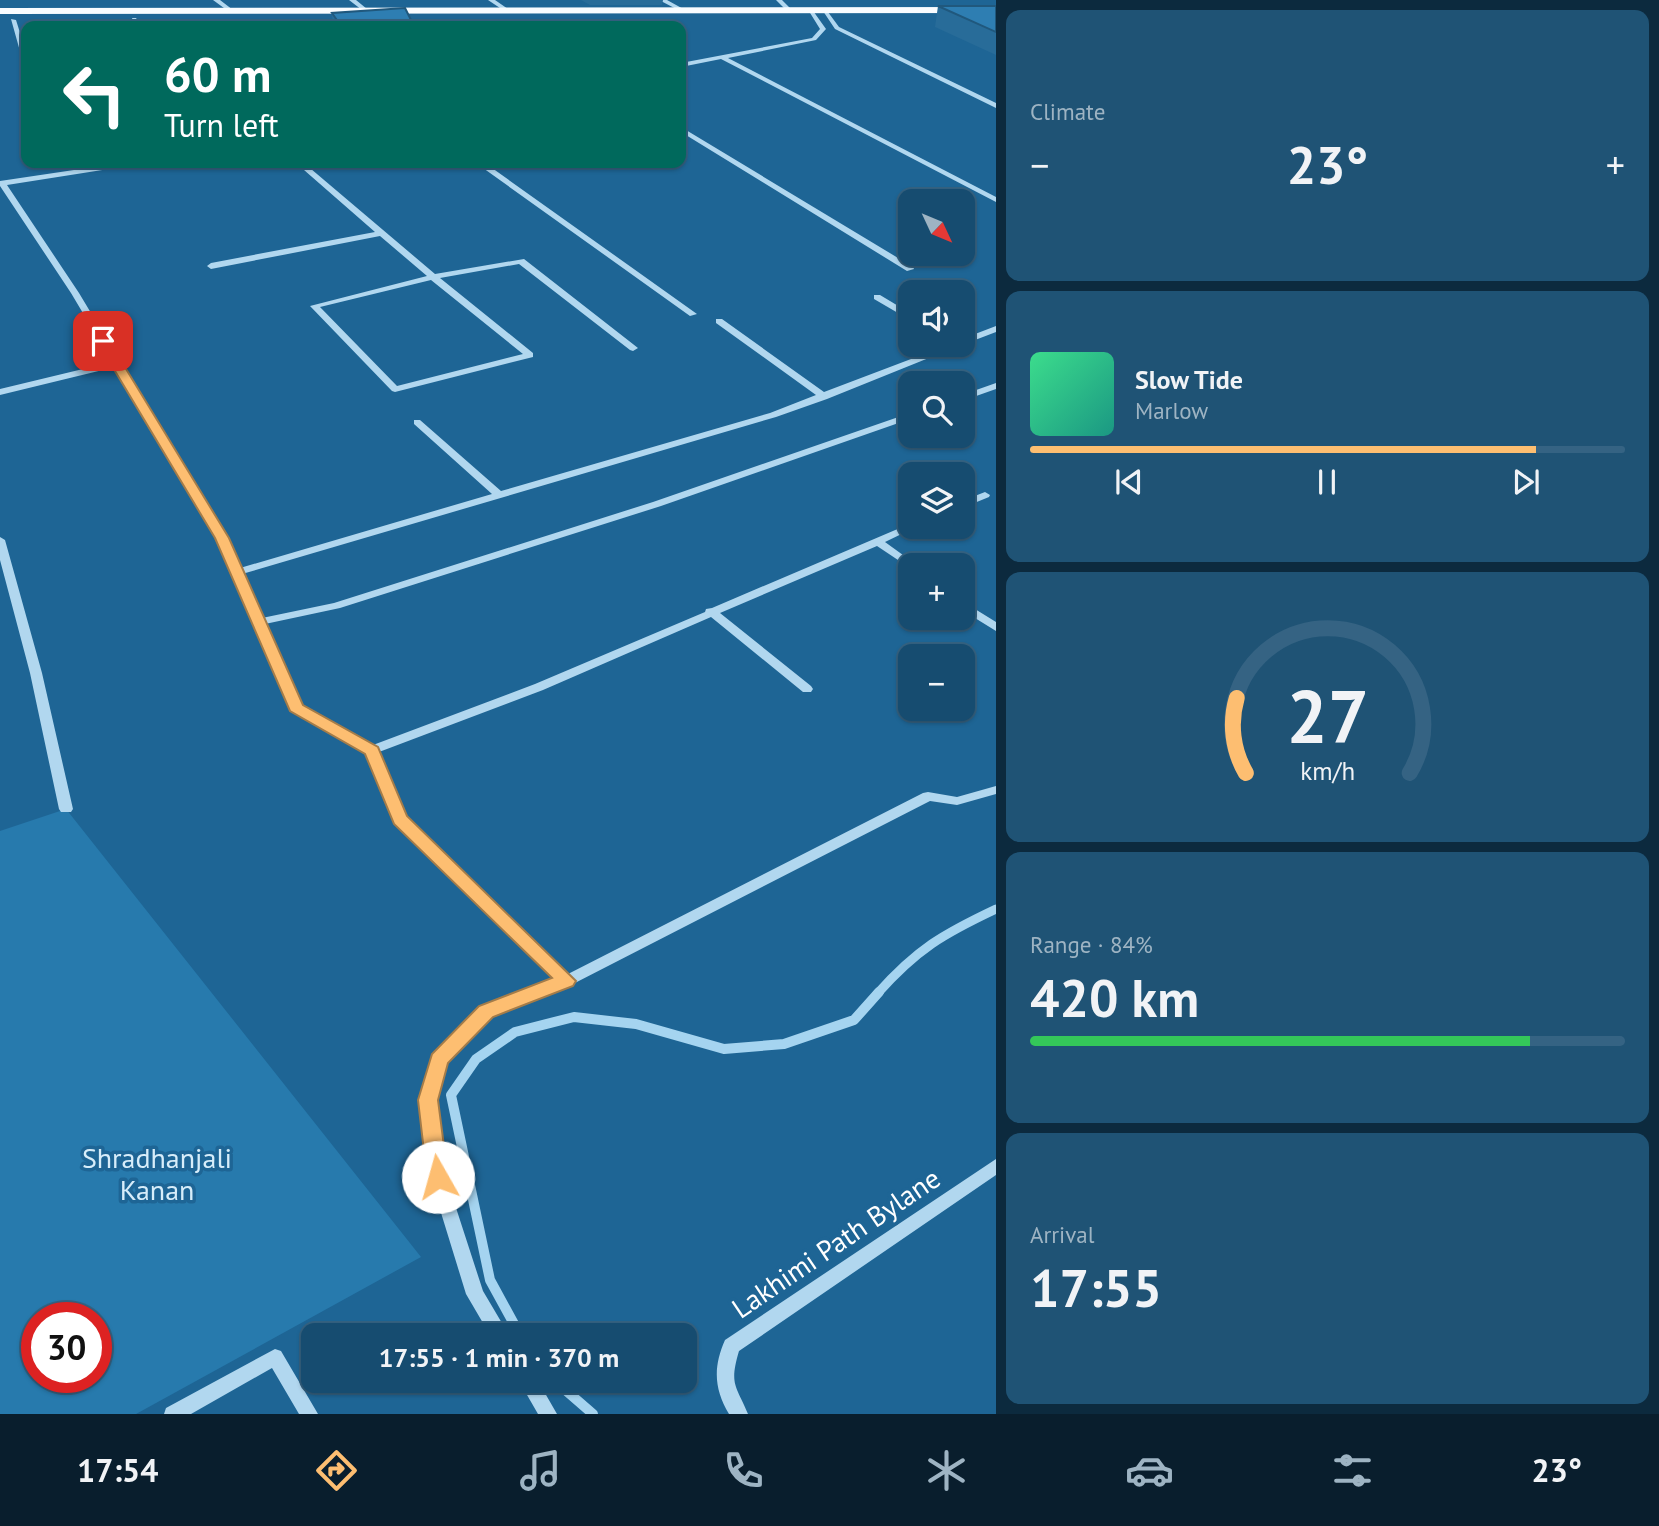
<!DOCTYPE html>
<meta charset="utf-8">
<style>
body{margin:0;font-family:"PT Sans",sans-serif;background:#1f5375;color:#f1f3f6;height:100vh;display:flex;flex-direction:column;font-size:26px;white-space:nowrap}
*{box-sizing:border-box;margin:0}
p{font-size:23px;color:#9eb4c3}
.icon{flex:none;width:38px;height:38px;fill:none;stroke:currentColor;stroke-width:2;stroke-linecap:round;stroke-linejoin:round}
.map{position:relative;flex:1;overflow:hidden}
.side{display:flex;flex-direction:column;gap:10px;padding:10px;background:#0c2a3e;width:663px}
.side>*{flex:none}
.banner{position:absolute;left:21px;top:21px;width:665px;height:147px;border-radius:14px;box-shadow:0 2px 5px #0004,0 0 0 2px #356383;background:#00695c;color:#fff;overflow:hidden}
.needle{width:46px;rotate:134deg}
.fabs{position:absolute;left:898px;top:189px;display:grid;gap:14px}
.fabs a{display:grid;place-items:center;width:77px;height:77px;border-radius:14px;background:#164c70;box-shadow:0 2px 5px #0004,0 0 0 2px #356383;font-size:35px}
.speed{position:absolute;left:21px;top:1302px;display:flex;gap:14px;font-size:35px;font-weight:700;text-align:center}
.speed>*{display:grid;place-content:center;width:91px;height:91px;border-radius:50%;background:#164c70;box-shadow:0 2px 5px #0004,0 0 0 2px #356383;line-height:1}
.speed .limit{border:10px solid #d22;background:#fff;color:#111}
.pin{position:absolute;display:grid;place-items:center;width:60px;height:60px;color:#fff;margin:-30px;border-radius:14px;box-shadow:0 4px 10px #0006}
.me{position:absolute;width:77px;margin:-38px;rotate:353deg;stroke-linejoin:round;filter:drop-shadow(0 0 5px #0008)}
.turn{display:flex;align-items:center;gap:24px;height:147px;padding:0 28px;font-size:32px}
.turn .icon{width:91px;height:91px;stroke-width:2.5}
.turn b{display:block;font-size:49px;line-height:60px}
.big{font-size:52px;font-weight:700;line-height:1.1}
.side .card{flex:1;display:flex;flex-direction:column;justify-content:center;gap:10px;min-width:0;padding:0 24px;border-radius:14px;background:#1f5375}
.side .dial{align-items:center;gap:0}
.dial svg{height:182px;overflow:visible;fill:none;stroke:#356383;stroke-width:7;stroke-linecap:round;text-anchor:middle}
.dial text{fill:#f1f3f6;stroke:none}
.song{display:flex;align-items:center;gap:21px}
.cover{width:84px;height:84px;border-radius:10px;background:linear-gradient(135deg,hsl(150 70% 55%),hsl(170 70% 35%))}
.played{height:7px;border-radius:4px;background:linear-gradient(90deg,#fdbe71 85%,#356383 85%)}
.keys{display:flex;justify-content:space-around;direction:ltr}
.heat{display:flex;justify-content:space-between;align-items:center;font-size:38px;direction:ltr}
.charge{height:10px;border-radius:5px;background:linear-gradient(90deg,#34c759 84%,#356383 0)}
.trip{position:absolute;left:301px;top:1323px;width:396px;height:70px;border-radius:14px;background:#164c70;box-shadow:0 2px 5px #0004,0 0 0 2px #356383;font-weight:700;line-height:70px;text-align:center}
.dock{display:flex;height:112px;justify-content:space-around;align-items:center;background:#091e2d;color:#9eb4c3}
.dock .icon{width:49px;height:49px}
.dock .on{color:#fdbe71}
.dock b{font-size:32px;color:#f1f3f6}
main{display:flex;flex:1;min-height:0}
.map>svg:first-child{display:block}
.green{fill:#277aad;fill-rule:evenodd}
.lines{fill:none;stroke-linecap:round;stroke-linejoin:round}
.stream-far1{stroke:#a5d4f0;stroke-width:9}
.stream{stroke:#a5d4f0;stroke-width:10}
.minor{fill:#b1d7ef;fill-rule:evenodd}
.major{fill:#f9fcff;fill-rule:evenodd}
.wall{fill:#286c99}
.building{fill:#2e7eb2;stroke:#20587d;stroke-width:2}
.route{fill:#fdbe71;stroke:#a47c49;stroke-width:2}
.labels{text-anchor:middle;stroke-width:7;stroke-linejoin:round;paint-order:stroke}
.near-park-label{font-size:28px;fill:#d7edfa;stroke:#1e6595}
.near-street-label{font-size:28px;fill:#fff;stroke:#1e6595}
</style>
<main>
<div class="map">
<svg width="996" height="1414" viewBox="0 0 996 1414">
<rect width="100%" height="100%" fill="#1e6595"/>
<!-- green -->
<path class="green" d="M66,809L421,1257L136,1414H0V831ZM37,1318H96V1377H37Z"/>
<g class="lines">
<!-- stream-far1 -->
<path class="stream-far1" d="M877,994C917,949 943,934 996,909"/>
<!-- stream -->
<path class="stream" d="M520,1335L490,1280L451,1095L476,1059L515,1032L574,1017L636,1024L724,1049L784,1044L854,1020L879,992
M555,1381L593,1414"/>
<!-- minor -->
<path class="minor" d="M213,0H220L233,10L228,11Z
M349,0H356L367,9L362,10Z
M488,0H495L508,9L503,10Z
M659,0H667L687,11L682,12Z
M776,0H782L791,9L786,10Z
M807,8H811L826,29L816,40L728,58L996,197V202L721,59L681,67V63L812,38L820,29Z
M821,8H825L839,27L996,103V108L835,29Z
M132,18H136L141,26H135Z
M11,19L16,20L26,52V64L23,62Z
M681,127L913,267L914,269L907,271L681,132Z
M121,163H138L134,165L7,185L79,293L226,538L240,568L492,494L414,424V420H420L501,491L770,413L816,395L716,323V319H722L824,392L948,345H961L827,399L776,417L242,574L262,618L334,603L653,502L910,413V419L661,506L340,608L265,624L301,706L373,745L535,684L705,612L706,609L712,608L907,525L916,527L885,542L914,563L915,565H910V568L877,546L720,613L811,686L813,689L811,692H803L711,617L543,690L379,752L406,817L568,974L923,793L928,792L957,797L996,786V794L957,805L930,801L571,985L491,1016L446,1062L436,1100L446,1177L483,1291L509,1335H490L466,1294L430,1177L420,1100L434,1055L481,1008L555,979L395,822L367,752L292,711L216,538L115,367L0,395V389L112,362L71,293L0,186V181Z
M296,163H304L435,274L524,259L638,348L633,351L630,350L519,264L440,278L533,353V357L395,392L392,391L310,306L427,276L380,236L211,269L207,266L211,263L375,232ZM431,280L523,354L397,386L320,307Z
M476,163H485L697,314L690,316Z
M874,295H880L910,313V320L874,299Z
M996,326V332L962,345V339Z
M996,383V389L962,401V395Z
M985,492L990,495L989,497L962,508V501Z
M0,537L5,540L42,673L73,809L71,812H61L59,809L30,673L0,560Z
M962,601L996,622V631L962,610Z
M996,1159V1175L739,1351C729,1385 736,1385 748,1414H729C714,1389 713,1367 725,1340Z
M275,1349L281,1351L318,1414H299L272,1368L191,1414H164L166,1408Z
M519,1381H538L557,1414H538Z"/>
<!-- major -->
<path class="major" d="M996,7V13L0,14V8Z"/>
</g>
<!-- wall -->
<path class="wall" d="M581,0H663L662,5H590Z
M938,6H996V55L935,27Z
M332,13L414,26H333Z"/>
<!-- building -->
<path class="building" d="M938,6H996V32Z
M405,8L414,26H341L332,13Z"/>
<!-- route -->
<path class="route" d="M99,338L109,341L229,538L303,705L378,747L407,816L576,981L573,986L493,1017L448,1063L438,1100L448,1177L445,1184L438,1186L430,1184L427,1177L418,1100L432,1054L479,1006L552,978L394,824L365,754L290,711L215,538L97,341Z"/>
<g class="labels">
<!-- near-park labels -->
<g class="near-park-label">
<text x="157" y="1168">Shradhanjali<tspan x="157" dy="32">Kanan</tspan></text>
</g>
<!-- near-street labels -->
<g class="near-street-label">
<text transform="translate(836 1243) rotate(-34)" y="10">Lakhimi Path Bylane</text>
</g>
</g>
</svg>
<div class="fabs">
<a><svg class="needle" viewBox="-14 -14 28 28"><path d="M0-13l5 13h-10z" fill="#e53935"/><path d="M0 13l5-13h-10z" fill="#9eb4c3"/></svg></a>
<a><svg class="icon" aria-label="sound" viewBox="0 0 24 24"><path d="M4 9h4l5-4v14l-5-4H4zM17 9q2 3 0 6"/></svg></a>
<a><svg class="icon" aria-label="search" viewBox="0 0 24 24"><circle cx="10" cy="10" r="6"/><path d="M15 15l6 6"/></svg></a>
<a><svg class="icon" aria-label="layers" viewBox="0 0 24 24"><path d="M12 4l9 5-9 5-9-5zM3 14l9 5 9-5"/></svg></a>
<a>+</a>
<a>−</a>
</div>
<div class="speed"><div class="limit">30</div></div>
<div class="pin" style="left:103px;top:341px;background:#d93025"><svg class="icon" aria-label="arrive" viewBox="0 0 24 24"><path d="M6 21V4h12l-3 4 3 4H6"/></svg></div>
<svg class="me" style="left:438px;top:1177px" viewBox="-20 -20 40 40"><circle r="19" fill="#fff"/><path d="M0-13L10 11 0 6-10 11z" fill="#fdbe71"/></svg>
<div class="trip">17:55 · 1 min · 370 m</div>
<div class="banner">
<div class="turn"><svg class="icon" aria-label="left" viewBox="0 0 24 24"><path d="M17 20v-9H6M10 6l-5 5 5 5"/></svg><div><b>60 m</b>Turn left</div></div>
</div>
</div>
<section class="side">
<div class="card"><p>Climate</p>
<div class="heat"><a>−</a><b class="big">23°</b><a>+</a></div>
</div>
<div class="card">
<div class="song"><i class="cover"></i><div><b>Slow Tide</b><p>Marlow</p></div></div>
<div class="played"></div>
<div class="keys"><svg class="icon" aria-label="previous" viewBox="0 0 24 24"><path d="M18 5L8 12l10 7zM5 5v14"/></svg><svg class="icon" aria-label="pause" viewBox="0 0 24 24"><path d="M8 5v14M16 5v14"/></svg><svg class="icon" aria-label="next" viewBox="0 0 24 24"><path d="M6 5l10 7-10 7zM19 5v14"/></svg></div>
</div>
<div class="card dial"><svg viewBox="0 0 100 80">
<path d="M14 69A42 42 0 1 1 86 69"/>
<path d="M14 69A42 42 0 0 1 10 36" stroke="#fdbe71"/>
<text x="50" y="56" font-size="32" font-weight="700">27</text>
<text x="50" y="72" font-size="11">km/h</text>
</svg></div>
<div class="card"><p>Range · 84%</p><b class="big">420 km</b><div class="charge"></div></div>
<div class="card"><p>Arrival</p><b class="big">17:55</b></div>
</section>
</main>
<nav class="dock">
<b>17:54</b>
<svg class="icon on" aria-label="directions" viewBox="0 0 24 24"><path d="M12 3l9 9-9 9-9-9zM9 14v-3h6M13 9l2 2-2 2"/></svg>
<svg class="icon" aria-label="music" viewBox="0 0 24 24"><path d="M9 18V5l10-2v13"/><circle cx="6" cy="18" r="3"/><circle cx="16" cy="16" r="3"/></svg>
<svg class="icon" aria-label="phone" viewBox="0 0 24 24"><path d="M5 4h4l2 5-3 2q2 4 5 5l2-3 5 2v4C11 20 4 13 5 4z"/></svg>
<svg class="icon" aria-label="climate" viewBox="0 0 24 24"><path d="M12 3v18M4 7l16 10M4 17L20 7"/></svg>
<svg class="icon" aria-label="car" viewBox="0 0 24 24"><path d="M5 17H2v-5l4-1 3-4h7l3 4 3 1v5h-3M9 17h6M6 11h13"/><circle cx="7" cy="17" r="2"/><circle cx="17" cy="17" r="2"/></svg>
<svg class="icon" aria-label="filters" viewBox="0 0 24 24"><path d="M4 7h16M4 17h16"/><circle cx="9" cy="7" r="2"/><circle cx="15" cy="17" r="2"/></svg>
<b>23°</b>
</nav>
